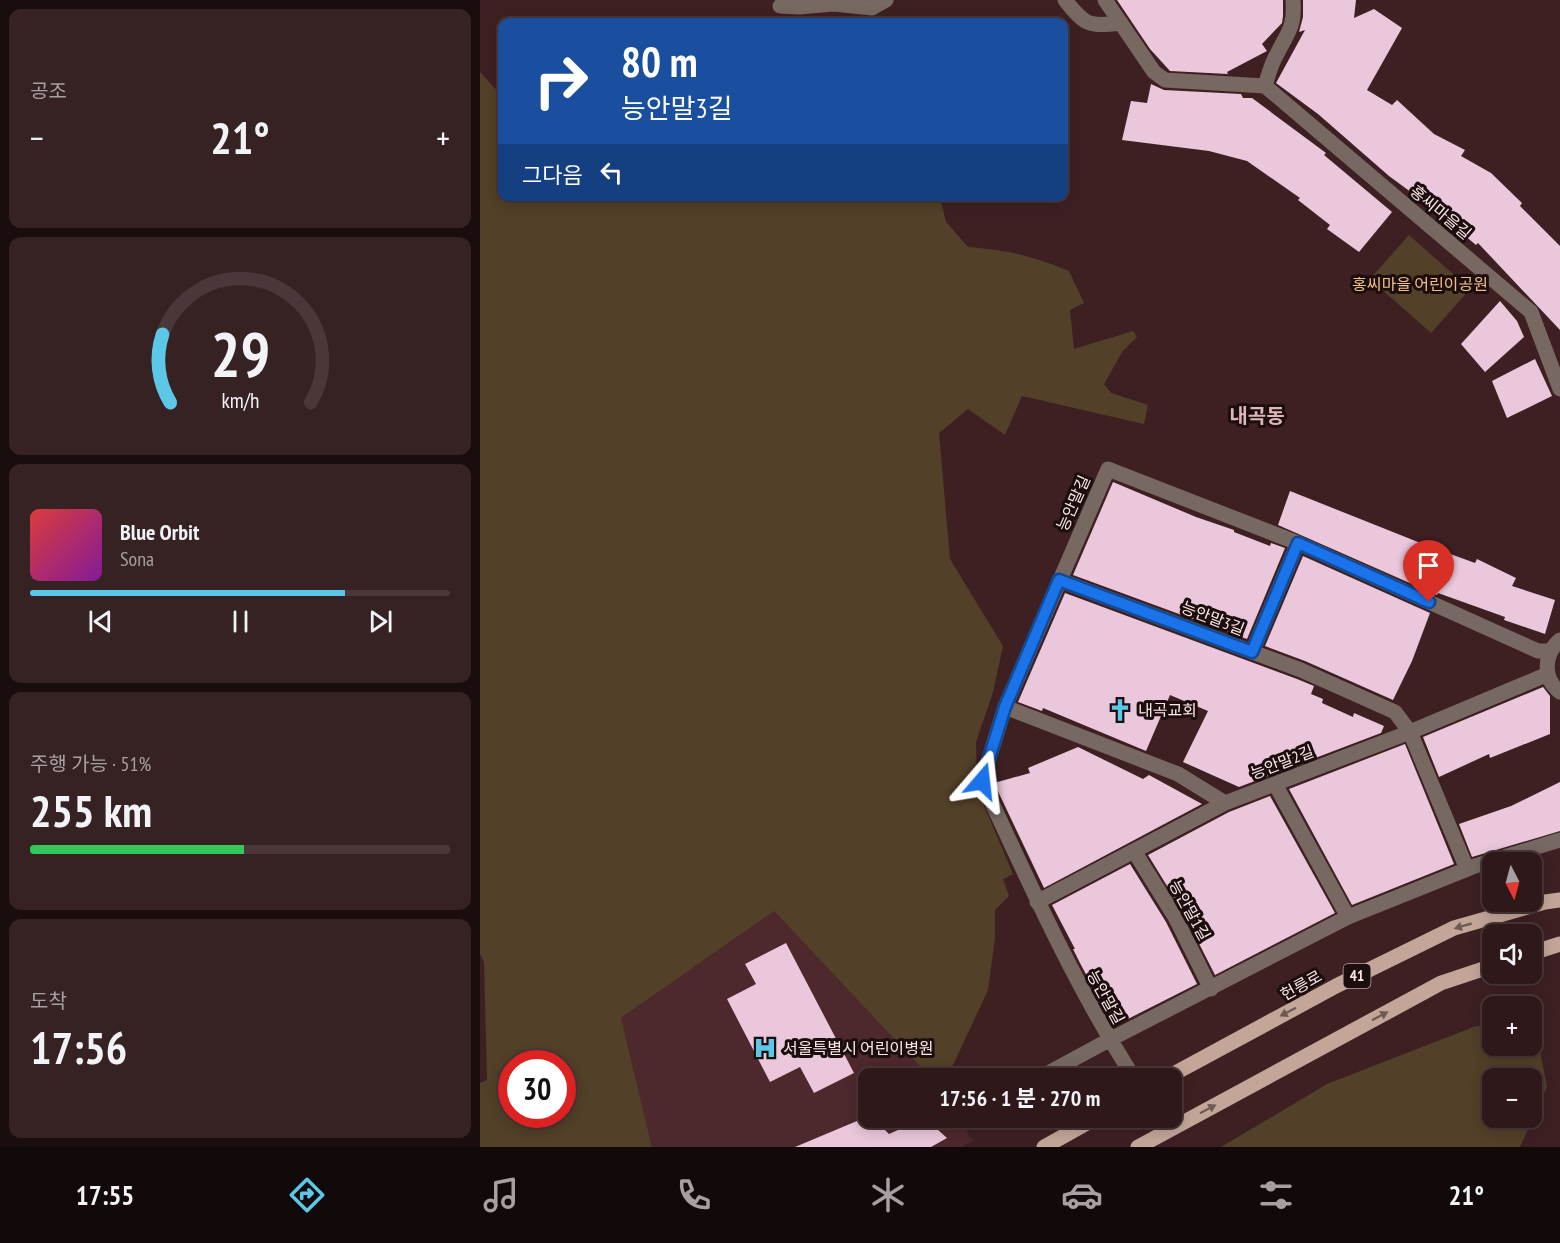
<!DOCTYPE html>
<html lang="ko">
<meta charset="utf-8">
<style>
body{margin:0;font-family:"PT Sans Narrow","Noto Sans KR",sans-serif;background:#362123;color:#f1f3f6;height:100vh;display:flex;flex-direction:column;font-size:22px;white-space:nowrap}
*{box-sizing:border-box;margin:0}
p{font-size:20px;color:#a7a0a2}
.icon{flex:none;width:33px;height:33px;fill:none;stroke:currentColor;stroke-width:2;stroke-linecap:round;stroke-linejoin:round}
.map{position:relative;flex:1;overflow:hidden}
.panel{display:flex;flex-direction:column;gap:9px;padding:9px;background:#190d0e;width:480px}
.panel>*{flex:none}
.hud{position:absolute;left:18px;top:18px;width:570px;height:183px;border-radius:12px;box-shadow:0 3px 15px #0003,0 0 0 2px #493739;background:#1a4fa0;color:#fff;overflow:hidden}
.needle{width:39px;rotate:174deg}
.controls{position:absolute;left:1002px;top:852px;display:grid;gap:12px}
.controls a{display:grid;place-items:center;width:60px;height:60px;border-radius:12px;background:#2e181a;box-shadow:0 3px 15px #0003,0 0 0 2px #493739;font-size:30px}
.speed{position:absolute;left:18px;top:1050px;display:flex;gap:12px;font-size:30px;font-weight:700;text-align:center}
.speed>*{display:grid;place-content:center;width:78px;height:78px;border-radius:50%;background:#2e181a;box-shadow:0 3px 15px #0003,0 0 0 2px #493739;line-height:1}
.speed .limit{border:9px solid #d22;background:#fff;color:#111}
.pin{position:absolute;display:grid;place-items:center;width:51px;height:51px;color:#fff;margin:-62px -26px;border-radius:50% 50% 50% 0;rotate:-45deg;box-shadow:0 0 6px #0007}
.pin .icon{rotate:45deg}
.me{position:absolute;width:66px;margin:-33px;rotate:17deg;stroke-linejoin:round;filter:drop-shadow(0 0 4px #0008)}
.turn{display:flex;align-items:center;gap:21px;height:126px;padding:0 24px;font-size:27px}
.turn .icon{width:78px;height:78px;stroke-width:2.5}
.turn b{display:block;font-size:42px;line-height:51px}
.then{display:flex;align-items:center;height:57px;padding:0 24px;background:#0003;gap:12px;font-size:22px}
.big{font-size:45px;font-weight:700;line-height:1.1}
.panel .widget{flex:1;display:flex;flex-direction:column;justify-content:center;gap:9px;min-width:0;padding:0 21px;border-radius:12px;background:#362123}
.panel .dial{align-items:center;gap:0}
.dial svg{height:156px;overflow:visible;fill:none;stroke:#493739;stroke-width:7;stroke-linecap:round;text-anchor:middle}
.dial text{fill:#f1f3f6;stroke:none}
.song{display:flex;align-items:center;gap:18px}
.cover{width:72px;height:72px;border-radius:9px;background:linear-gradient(135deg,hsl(0 70% 55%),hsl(290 70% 35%))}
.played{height:6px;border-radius:3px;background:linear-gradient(90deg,#5cc7e7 75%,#493739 75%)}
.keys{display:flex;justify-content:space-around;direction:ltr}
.heat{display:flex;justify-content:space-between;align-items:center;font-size:33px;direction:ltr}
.charge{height:9px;border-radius:4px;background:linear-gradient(90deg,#34c759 51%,#493739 0)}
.trip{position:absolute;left:378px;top:1068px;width:324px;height:60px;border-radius:12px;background:#2e181a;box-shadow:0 3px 15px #0003,0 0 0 2px #493739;font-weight:700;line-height:60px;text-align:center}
.tab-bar{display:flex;height:96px;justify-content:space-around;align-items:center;background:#120a0a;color:#a7a0a2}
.tab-bar .icon{width:42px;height:42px}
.tab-bar .on{color:#5cc7e7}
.tab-bar b{font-size:27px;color:#f1f3f6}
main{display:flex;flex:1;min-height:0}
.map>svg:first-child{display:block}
.built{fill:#4d282c}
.green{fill:#524028;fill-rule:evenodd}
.building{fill:#eac7db}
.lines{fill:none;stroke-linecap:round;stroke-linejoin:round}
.minor{stroke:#776862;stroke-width:15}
.major{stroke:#c4a699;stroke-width:15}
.oneway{fill:#705a54}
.route-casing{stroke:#114b97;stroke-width:15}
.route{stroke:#1a73e8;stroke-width:10}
.labels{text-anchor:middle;stroke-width:6;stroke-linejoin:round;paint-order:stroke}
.shield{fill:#1c0e0f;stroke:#b9a6a7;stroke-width:1.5}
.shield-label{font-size:15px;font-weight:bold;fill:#fce7e8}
.street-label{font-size:16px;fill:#fce7e8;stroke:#1c0e0f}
.park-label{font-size:16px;fill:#eebf80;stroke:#1c0e0f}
.poi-label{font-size:16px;fill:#fce7e8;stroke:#1c0e0f;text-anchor:start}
.quarter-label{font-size:20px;font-weight:bold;fill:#dfb6b9;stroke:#1c0e0f}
</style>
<main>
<section class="panel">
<div class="widget"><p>공조</p>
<div class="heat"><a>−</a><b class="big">21°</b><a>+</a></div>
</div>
<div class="widget dial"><svg viewBox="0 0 100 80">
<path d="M14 69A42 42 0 1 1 86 69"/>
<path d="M14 69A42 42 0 0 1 10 34" stroke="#5cc7e7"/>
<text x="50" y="56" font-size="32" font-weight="700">29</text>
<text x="50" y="72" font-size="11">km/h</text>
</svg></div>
<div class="widget">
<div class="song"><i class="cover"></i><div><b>Blue Orbit</b><p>Sona</p></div></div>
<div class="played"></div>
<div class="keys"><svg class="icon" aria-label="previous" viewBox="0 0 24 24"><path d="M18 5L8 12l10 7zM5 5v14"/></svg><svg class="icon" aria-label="pause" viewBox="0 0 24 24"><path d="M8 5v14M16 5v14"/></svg><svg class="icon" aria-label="next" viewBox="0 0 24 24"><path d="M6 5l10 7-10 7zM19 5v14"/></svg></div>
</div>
<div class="widget"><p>주행 가능 · 51%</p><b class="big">255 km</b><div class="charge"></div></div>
<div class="widget"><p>도착</p><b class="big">17:56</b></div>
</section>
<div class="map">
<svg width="1080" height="1147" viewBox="0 0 1080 1147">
<rect width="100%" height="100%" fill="#3e2023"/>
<!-- built -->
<path class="built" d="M294,911L451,1078H388V1118H478L493,1141L482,1147H172L141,1018Z"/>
<!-- green -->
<path class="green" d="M0,72L22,96V196L453,197L461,201L466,222L488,247C527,250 553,256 589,271L604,303L590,310L594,349L653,331L657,337L642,352L624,384L631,393L668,405L664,424L542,396L525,435L488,409L459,433L470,559L523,646L513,692L496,742L497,789L533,874L523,879L529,896L515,910V938L508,990L467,1078H451L294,911L141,1018L172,1147H0V1083L7,1080L4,962L0,954ZM32,1064H82V1114H32Z
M929,235L990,289L951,333L890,279Z
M1052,1020H1054L1067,1087L1040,1147H741L847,1084L996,1026L1012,1025V1046H1052ZM1052,1078V1118H1012V1078Z"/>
<!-- building -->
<path class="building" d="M637,0H803V16L802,23L782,44L787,51L747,72L748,74L690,71L670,49Z
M823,0H876L874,18L894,9L922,28L887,90L912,105L917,100L954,134L985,150L981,156L1011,173L1042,203L1040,206L1080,246V330L998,243L996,245L943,201L909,176L838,114L796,83L825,30L819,32L823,17Z
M671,84L684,90L761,94L763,98H772L846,153L844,155L912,212L879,252L847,229L850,225L818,200L820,198L767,161L729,151L642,140L651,101L667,103Z
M1020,301L1037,321L1044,337L1005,372L981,344Z
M1055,359L1072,396L1027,418L1012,381Z
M633,482L716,517L754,530V532L790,546L791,543L805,548L767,639L593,575Z
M810,491L943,544L995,563L997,559L1036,578L1032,586L1075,600L1065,634L1024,620L1025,617L958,593L957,595L798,525Z
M823,556L950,613L932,661L913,700L825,661L785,646Z
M585,593L817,679L834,686L831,694L843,699L842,703L873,717L874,713L904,726L901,733L759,787L703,762L728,711L690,695L666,751L563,708L562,711L538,702Z
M1063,687L1070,696V734L1010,758L1009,754L959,777L943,737Z
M925,744L974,864L872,905L809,789Z
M598,747L663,779L669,775L722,804L564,888L514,783L550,773L548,768Z
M1080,782V831L992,857L979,824L1031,806Z
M790,796L855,913L735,975L703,912L668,855L749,812Z
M650,864L686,922L717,984L634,1026L601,965L593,949H595L572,905Z
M306,943L374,1073L334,1093L320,1067L290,1082L247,999L276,984L265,964Z
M445,1118L467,1138L451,1147H315L377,1121L398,1123L409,1134Z"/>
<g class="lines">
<!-- minor -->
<path class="minor" d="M585,0C605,25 608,27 641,23
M625,0L674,72L685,80L785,86
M813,0C815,27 808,32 797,54C791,64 788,76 785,86L1051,312L1080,389
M300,6L319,7L354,4L392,8L406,0
M579,580L821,670L915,712L930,732L987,869
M1080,640C1064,654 1062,678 1080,692
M772,652L818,543
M525,707L698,774L745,803
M795,784L868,917
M654,851L695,917L731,989
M557,902L745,803L930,732L1068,674
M559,1078L629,1040L868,917L995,866L1080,840
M654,1078C594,984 549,883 502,781L525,707L628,469L818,543L1058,651H1070"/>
<!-- major -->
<path class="major" d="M1052,953L1080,944
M686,1078L856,986L974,928L1065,902L1080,900
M564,1147L616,1118
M658,1147L961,983L1012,966"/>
</g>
<!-- one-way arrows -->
<defs><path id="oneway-solid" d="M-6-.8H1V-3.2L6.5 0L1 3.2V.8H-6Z" transform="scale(1.5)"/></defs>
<g class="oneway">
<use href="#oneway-solid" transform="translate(983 926) rotate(164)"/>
<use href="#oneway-solid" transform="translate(808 1012) rotate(152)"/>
<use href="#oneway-solid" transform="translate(900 1016) rotate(-28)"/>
<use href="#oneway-solid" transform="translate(728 1109) rotate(-28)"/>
</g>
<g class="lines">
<!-- route casing -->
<g class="route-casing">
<path id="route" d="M502,781L525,707L579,580L772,652L818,543L949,602"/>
</g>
<!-- route -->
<use href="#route" class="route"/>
</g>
<!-- icons -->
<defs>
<g id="church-bare" transform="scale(1.8)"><path d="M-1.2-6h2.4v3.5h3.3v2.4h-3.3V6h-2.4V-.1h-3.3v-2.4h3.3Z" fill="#5cc7e7" stroke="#1c0e0f" stroke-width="2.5" paint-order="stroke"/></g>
<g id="hospital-bare" transform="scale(1.8)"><path d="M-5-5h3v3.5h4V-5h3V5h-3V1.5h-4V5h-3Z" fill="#5cc7e7" stroke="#1c0e0f" stroke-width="2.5" paint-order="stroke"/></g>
</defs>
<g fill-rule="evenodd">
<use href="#church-bare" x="640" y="710"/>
<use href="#hospital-bare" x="285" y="1048"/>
</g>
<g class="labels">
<!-- shield labels -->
<rect class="shield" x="863.5" y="964" width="27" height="24" rx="4.5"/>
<g class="shield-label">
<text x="877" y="981">41</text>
</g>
<!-- street labels -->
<g class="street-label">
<text transform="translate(961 212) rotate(40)" y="6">홍씨마을길</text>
<text transform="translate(593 503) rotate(-66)" y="6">능안말길</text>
<text transform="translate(733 618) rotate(21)" y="6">능안말3길</text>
<text transform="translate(802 762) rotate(-21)" y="6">능안말2길</text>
<text transform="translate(710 910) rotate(61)" y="6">능안말1길</text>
<text transform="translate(821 985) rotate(-29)" y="6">헌릉로</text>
<text transform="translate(626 997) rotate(61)" y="6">능안말길</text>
</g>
<!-- park labels -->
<g class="park-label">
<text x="940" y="290">홍씨마을 어린이공원</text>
</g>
<!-- poi labels -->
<g class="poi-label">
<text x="658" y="716">내곡교회</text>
<text x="303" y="1054">서울특별시 어린이병원</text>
</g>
<!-- quarter labels -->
<g class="quarter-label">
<text x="777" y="423">내곡동</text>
</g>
</g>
</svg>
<div class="controls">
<a><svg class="needle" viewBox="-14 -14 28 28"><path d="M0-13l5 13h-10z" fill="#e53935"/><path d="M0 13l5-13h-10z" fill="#a7a0a2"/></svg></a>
<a><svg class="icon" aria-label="sound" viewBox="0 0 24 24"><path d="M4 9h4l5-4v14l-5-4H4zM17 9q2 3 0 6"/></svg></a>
<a>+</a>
<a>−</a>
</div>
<div class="speed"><div class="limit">30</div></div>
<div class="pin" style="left:949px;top:602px;background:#d93025"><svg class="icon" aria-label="arrive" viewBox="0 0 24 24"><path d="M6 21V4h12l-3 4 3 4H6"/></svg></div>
<svg class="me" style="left:502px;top:781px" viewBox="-20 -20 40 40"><path d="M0-17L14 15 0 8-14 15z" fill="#1a73e8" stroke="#fff" stroke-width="4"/></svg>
<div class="trip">17:56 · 1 분 · 270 m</div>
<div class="hud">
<div class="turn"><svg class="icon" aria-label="right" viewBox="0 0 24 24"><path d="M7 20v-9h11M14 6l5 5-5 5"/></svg><div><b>80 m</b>능안말3길</div></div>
<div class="then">그다음<svg class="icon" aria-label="left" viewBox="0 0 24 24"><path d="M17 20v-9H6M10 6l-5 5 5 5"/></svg></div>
</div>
</div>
</main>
<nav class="tab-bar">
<b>17:55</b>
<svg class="icon on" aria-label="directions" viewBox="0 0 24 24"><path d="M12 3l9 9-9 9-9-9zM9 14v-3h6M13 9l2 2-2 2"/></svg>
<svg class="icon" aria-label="music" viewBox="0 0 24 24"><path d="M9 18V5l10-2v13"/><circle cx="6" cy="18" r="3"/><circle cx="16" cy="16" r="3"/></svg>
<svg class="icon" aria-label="phone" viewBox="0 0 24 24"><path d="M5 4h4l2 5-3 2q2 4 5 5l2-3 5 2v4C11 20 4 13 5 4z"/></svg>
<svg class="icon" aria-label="climate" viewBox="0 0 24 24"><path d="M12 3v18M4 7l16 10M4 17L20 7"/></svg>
<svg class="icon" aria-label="car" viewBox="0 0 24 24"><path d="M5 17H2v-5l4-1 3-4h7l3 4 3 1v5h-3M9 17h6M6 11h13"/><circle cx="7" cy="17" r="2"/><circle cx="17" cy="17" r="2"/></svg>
<svg class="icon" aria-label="filters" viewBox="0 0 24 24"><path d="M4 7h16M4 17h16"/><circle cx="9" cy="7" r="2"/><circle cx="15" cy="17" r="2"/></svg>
<b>21°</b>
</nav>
